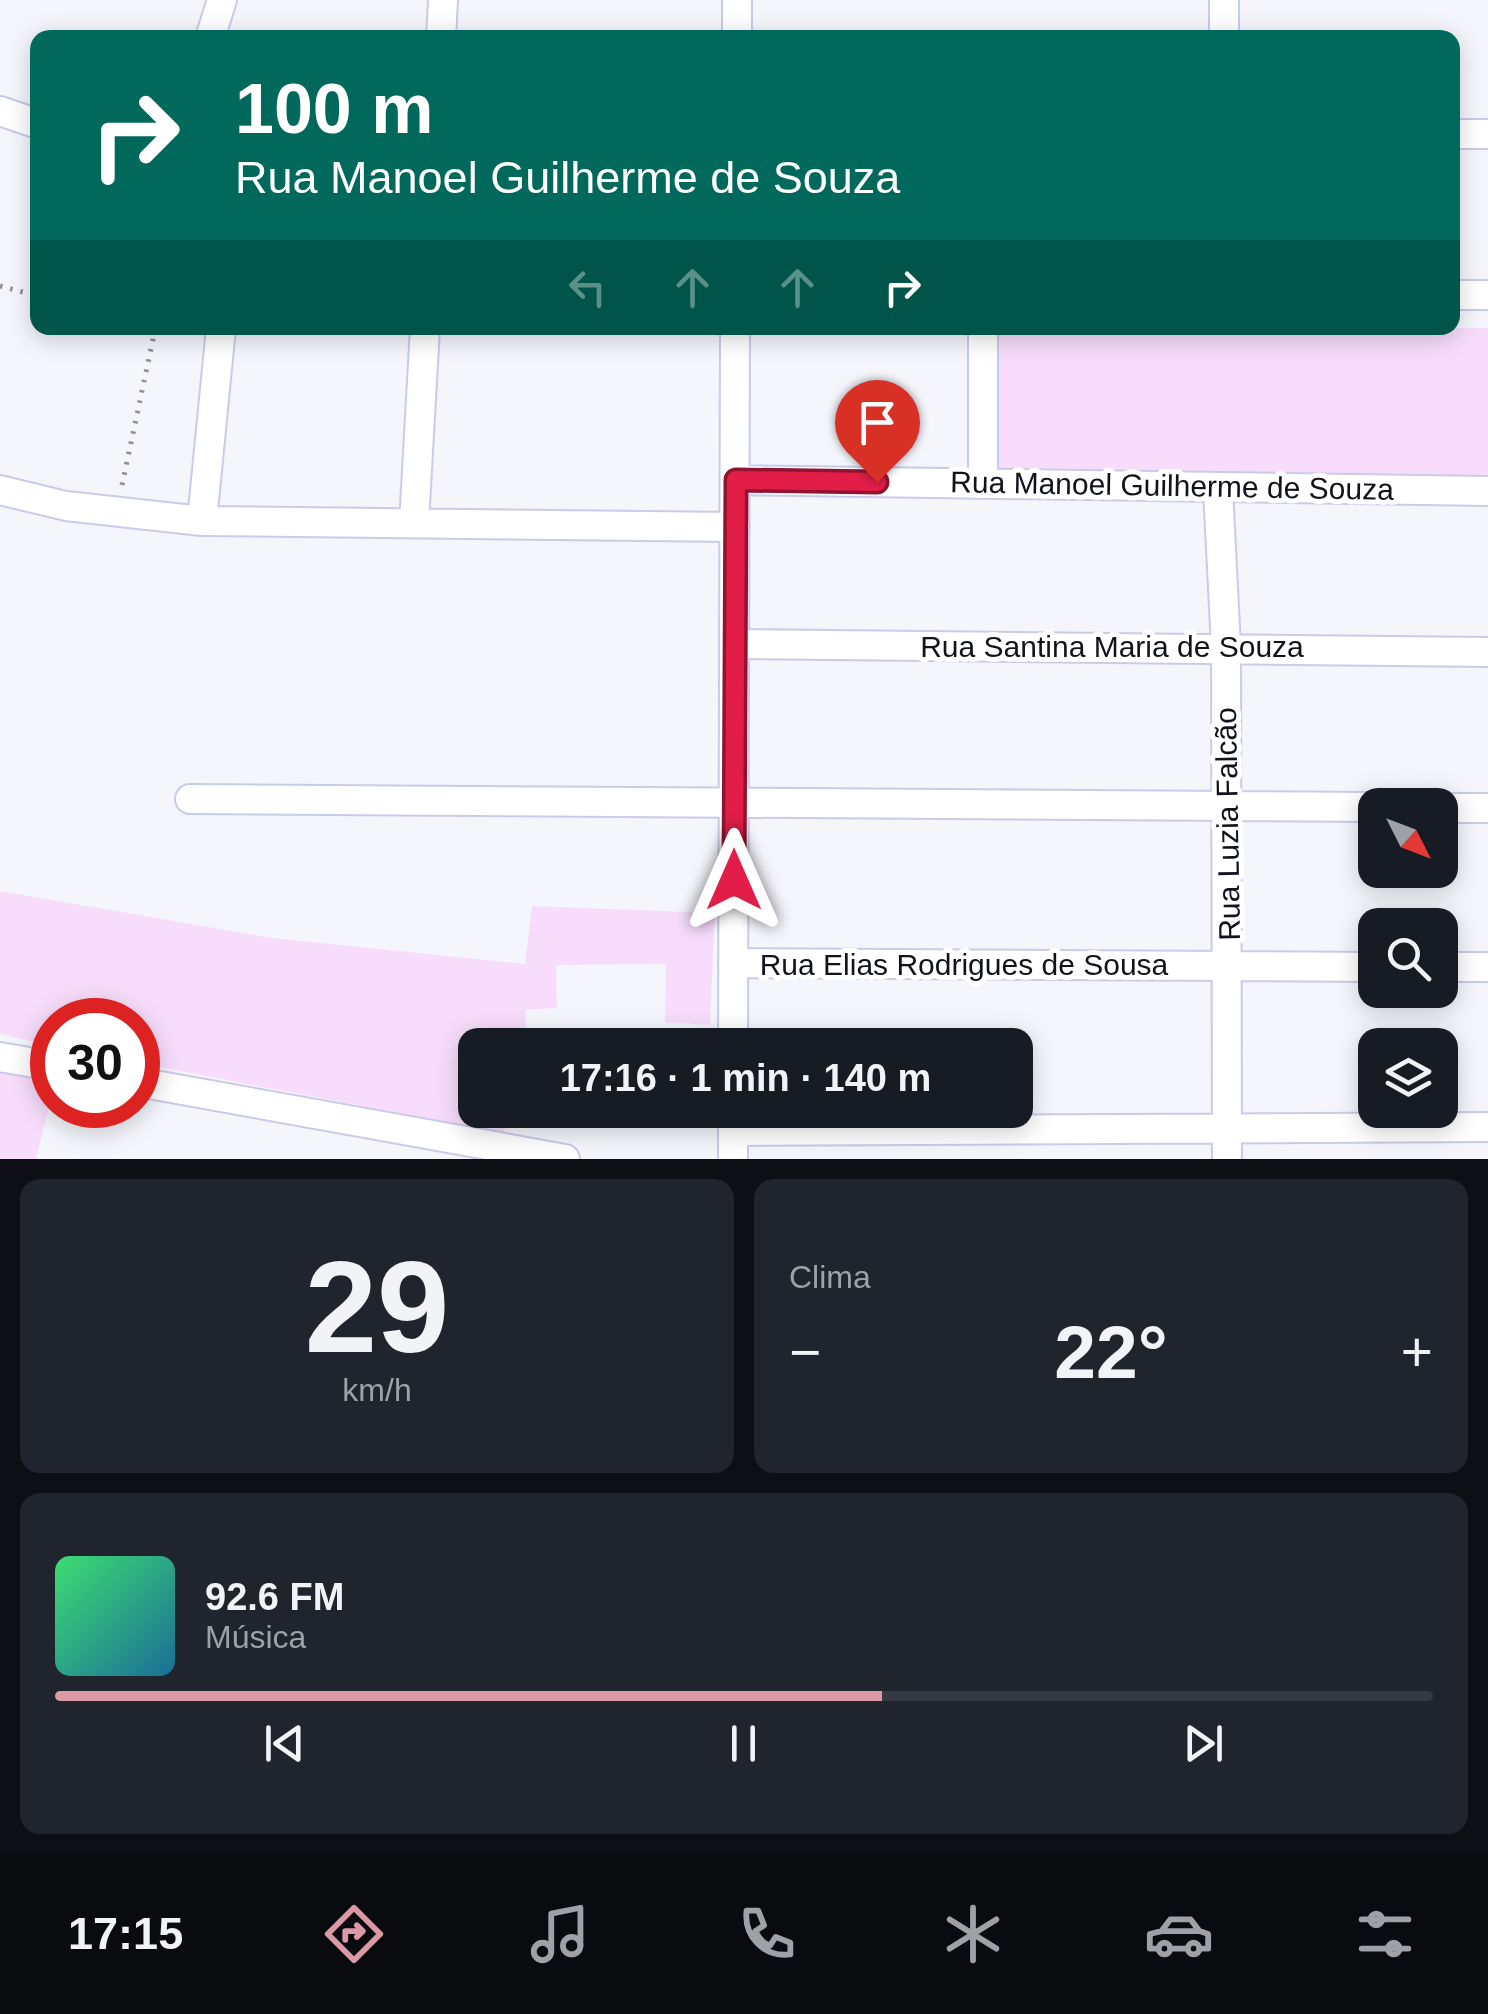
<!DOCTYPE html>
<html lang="pt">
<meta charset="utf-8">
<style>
body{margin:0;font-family:Arial,sans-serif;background:#20242c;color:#f1f3f6;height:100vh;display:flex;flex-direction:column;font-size:38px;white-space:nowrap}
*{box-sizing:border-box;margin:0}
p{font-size:32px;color:#9ea1a6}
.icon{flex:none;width:55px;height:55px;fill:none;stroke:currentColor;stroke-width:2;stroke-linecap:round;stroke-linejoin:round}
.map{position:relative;height:1159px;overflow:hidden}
.sheet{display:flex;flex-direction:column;gap:20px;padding:20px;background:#0d0f14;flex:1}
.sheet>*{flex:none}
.guide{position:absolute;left:30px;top:30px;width:1430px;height:305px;border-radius:20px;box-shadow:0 5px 25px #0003;background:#00695c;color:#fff;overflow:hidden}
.needle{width:65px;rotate:132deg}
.tools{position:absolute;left:1358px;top:788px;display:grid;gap:20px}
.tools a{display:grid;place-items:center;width:100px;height:100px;border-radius:20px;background:#171b24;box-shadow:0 5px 25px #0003;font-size:50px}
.speed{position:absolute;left:30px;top:998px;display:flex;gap:20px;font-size:50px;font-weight:700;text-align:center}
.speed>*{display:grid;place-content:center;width:130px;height:130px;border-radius:50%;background:#171b24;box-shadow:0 5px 25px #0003;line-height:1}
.speed .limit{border:15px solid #d22;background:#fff;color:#111}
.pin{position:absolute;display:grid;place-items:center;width:85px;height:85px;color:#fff;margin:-102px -42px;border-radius:50% 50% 50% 0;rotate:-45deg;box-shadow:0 0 10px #0007}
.pin .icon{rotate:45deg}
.me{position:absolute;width:110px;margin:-55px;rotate:0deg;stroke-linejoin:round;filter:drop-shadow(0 0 8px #0008)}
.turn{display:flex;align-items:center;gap:35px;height:210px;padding:0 40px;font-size:45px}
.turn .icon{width:130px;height:130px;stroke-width:2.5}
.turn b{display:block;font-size:70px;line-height:85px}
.lanes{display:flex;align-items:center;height:95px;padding:0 40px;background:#0003;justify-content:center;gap:50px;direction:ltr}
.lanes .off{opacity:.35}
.big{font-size:75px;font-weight:700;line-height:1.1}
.sheet .card{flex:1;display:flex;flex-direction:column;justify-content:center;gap:15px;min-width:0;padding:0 35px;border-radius:20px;background:#20242c}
.sheet .dial{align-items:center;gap:0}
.dial b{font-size:130px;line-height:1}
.song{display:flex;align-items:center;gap:30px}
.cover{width:120px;height:120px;border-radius:15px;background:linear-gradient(135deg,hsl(140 70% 55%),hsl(200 70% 35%))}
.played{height:10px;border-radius:5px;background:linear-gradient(90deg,#da99a5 60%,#363941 60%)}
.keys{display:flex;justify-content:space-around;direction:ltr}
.heat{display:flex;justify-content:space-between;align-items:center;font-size:55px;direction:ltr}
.sheet .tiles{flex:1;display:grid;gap:20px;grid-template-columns:1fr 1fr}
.card:last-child{grid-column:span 2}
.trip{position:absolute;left:458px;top:1028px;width:575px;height:100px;border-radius:20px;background:#171b24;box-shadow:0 5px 25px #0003;font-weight:700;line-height:100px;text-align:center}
.tabs{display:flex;height:160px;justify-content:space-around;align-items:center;background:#090b0e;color:#9ea1a6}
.tabs .icon{width:70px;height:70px}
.tabs .active{color:#da99a5}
.tabs b{font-size:45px;color:#f1f3f6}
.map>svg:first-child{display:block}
.green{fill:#f7ddfb}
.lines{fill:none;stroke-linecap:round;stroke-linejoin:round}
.minor-casing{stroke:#c9cbeb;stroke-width:32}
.path{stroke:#8f8f98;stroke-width:5;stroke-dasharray:2.5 8;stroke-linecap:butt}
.minor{stroke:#fff;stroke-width:28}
.route-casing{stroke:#92132f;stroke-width:25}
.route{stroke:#e11d48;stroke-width:18}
.labels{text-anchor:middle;stroke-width:10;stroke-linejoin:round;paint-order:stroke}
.street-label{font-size:30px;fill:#11121d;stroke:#fff}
</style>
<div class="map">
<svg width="1488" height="1159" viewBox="0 0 1488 1159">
<rect width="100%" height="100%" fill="#f5f5fc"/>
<!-- green -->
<path class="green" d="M984,328H1488V491L982,489Z
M0,891L272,938L525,964L532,906L715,913L710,1025L665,1022L666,964L556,965L557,1008L526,1010L525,1045H475V1110H503L505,1133L138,1063V1020H52V1046L0,1034Z
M0,1067L52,1073V1096L36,1159H0Z"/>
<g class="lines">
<!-- minor casing -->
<g class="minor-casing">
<path id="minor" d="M210,38L222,0
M441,38L443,0
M737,38V0
M1224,38V0
M0,111L38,124
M1452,134H1488
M1452,295H1488
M983,328V483
M736,480L1488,491
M1218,489L1226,647L1227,1159
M0,490L66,506L202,521L735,527
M202,521L221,328
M414,523L425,328
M736,644L1488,652
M190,799L1375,807
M1440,808H1488
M733,963L1375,967
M1440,967H1488
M733,1045L735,328
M0,1057L52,1066
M138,1082L565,1159
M733,1131L1488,1127
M733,1159V1110"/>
</g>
<!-- path -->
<path class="path" d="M0,286L38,296
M122,485L155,330L147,328"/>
<!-- minor -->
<use href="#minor" class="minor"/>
</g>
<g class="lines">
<!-- route casing -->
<g class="route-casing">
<path id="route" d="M734,880L736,480L877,482"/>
</g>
<!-- route -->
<use href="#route" class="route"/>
</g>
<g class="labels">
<!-- street labels -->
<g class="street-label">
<text transform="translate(1172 486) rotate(1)" y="10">Rua Manoel Guilherme de Souza</text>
<text x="1112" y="657">Rua Santina Maria de Souza</text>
<text transform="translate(1228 824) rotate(-91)" y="10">Rua Luzia Falcão</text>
<text x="964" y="975">Rua Elias Rodrigues de Sousa</text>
</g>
</g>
</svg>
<div class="tools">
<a><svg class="needle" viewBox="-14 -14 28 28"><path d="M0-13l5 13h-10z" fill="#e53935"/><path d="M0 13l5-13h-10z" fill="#9ea1a6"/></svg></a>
<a><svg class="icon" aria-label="search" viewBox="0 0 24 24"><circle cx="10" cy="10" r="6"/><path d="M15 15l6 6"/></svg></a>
<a><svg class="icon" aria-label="layers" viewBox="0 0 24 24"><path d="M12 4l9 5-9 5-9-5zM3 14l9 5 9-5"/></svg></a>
</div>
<div class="speed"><div class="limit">30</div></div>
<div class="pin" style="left:877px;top:482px;background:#d93025"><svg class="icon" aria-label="arrive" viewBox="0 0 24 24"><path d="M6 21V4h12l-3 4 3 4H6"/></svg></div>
<svg class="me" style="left:734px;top:880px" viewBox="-20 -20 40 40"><path d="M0-17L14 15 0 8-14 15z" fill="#e11d48" stroke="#fff" stroke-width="4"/></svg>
<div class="trip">17:16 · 1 min · 140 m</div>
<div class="guide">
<div class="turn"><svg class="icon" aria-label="right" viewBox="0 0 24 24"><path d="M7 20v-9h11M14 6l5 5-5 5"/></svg><div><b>100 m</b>Rua Manoel Guilherme de Souza</div></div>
<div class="lanes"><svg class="icon off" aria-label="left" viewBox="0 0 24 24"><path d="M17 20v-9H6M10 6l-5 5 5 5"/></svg><svg class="icon off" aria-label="ahead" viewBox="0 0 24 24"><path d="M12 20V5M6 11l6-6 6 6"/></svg><svg class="icon off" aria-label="ahead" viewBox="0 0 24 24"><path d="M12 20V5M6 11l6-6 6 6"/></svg><svg class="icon" aria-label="right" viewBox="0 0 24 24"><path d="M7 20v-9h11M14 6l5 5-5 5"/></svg></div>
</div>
</div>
<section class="sheet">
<div class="tiles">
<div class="card dial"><b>29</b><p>km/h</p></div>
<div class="card"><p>Clima</p>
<div class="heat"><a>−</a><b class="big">22°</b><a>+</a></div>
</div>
<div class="card">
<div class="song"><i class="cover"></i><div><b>92.6 FM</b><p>Música</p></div></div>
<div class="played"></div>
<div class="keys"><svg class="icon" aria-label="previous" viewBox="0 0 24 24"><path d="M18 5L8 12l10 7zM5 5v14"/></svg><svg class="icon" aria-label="pause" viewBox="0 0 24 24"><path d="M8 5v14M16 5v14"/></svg><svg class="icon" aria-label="next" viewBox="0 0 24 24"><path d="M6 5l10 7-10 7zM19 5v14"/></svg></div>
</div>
</div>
</section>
<nav class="tabs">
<b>17:15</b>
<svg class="icon active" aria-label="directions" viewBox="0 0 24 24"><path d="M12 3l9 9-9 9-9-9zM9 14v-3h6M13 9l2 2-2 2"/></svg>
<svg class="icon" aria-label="music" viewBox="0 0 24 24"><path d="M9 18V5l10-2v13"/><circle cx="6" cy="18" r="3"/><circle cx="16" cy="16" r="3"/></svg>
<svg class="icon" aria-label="phone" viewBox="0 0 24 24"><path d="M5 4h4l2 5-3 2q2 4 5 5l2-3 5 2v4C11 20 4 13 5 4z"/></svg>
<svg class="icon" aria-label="climate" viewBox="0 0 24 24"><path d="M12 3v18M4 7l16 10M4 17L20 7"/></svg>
<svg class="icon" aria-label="car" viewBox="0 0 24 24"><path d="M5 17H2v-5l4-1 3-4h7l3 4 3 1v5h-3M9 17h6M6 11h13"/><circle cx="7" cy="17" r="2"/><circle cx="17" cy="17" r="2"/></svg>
<svg class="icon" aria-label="filters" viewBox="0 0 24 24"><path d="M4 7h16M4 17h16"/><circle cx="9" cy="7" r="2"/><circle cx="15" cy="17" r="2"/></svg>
</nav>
